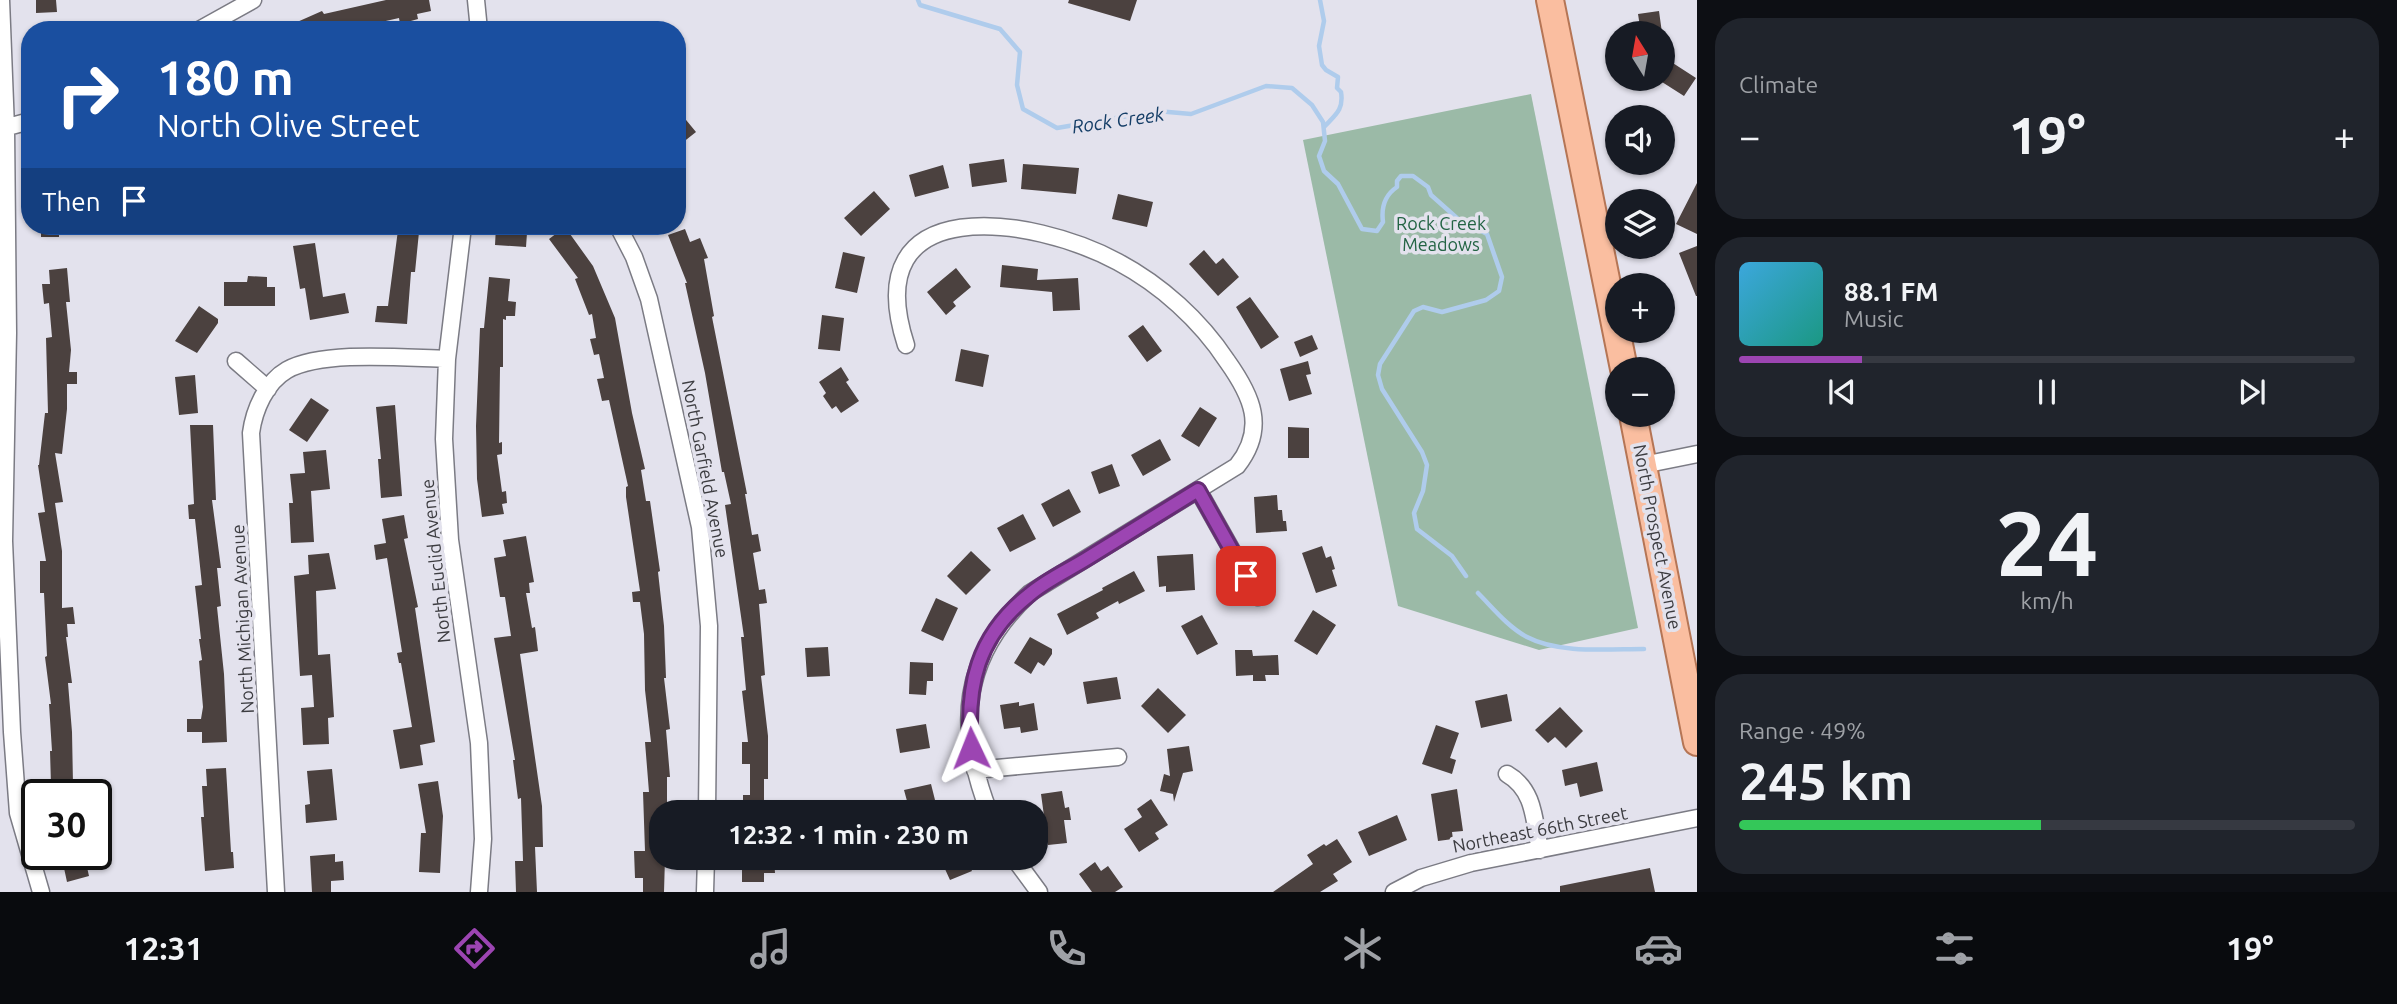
<!DOCTYPE html>
<meta charset="utf-8">
<style>
body{margin:0;font-family:Ubuntu,sans-serif;background:#20242c;color:#f1f3f6;height:100vh;display:flex;flex-direction:column;font-size:26px;white-space:nowrap}
*{box-sizing:border-box;margin:0}
p{font-size:23px;color:#9ea1a6}
.icon{flex:none;width:38px;height:38px;fill:none;stroke:currentColor;stroke-width:2;stroke-linecap:round;stroke-linejoin:round}
.map{position:relative;flex:1;overflow:hidden}
.panel{display:flex;flex-direction:column;gap:18px;padding:18px;background:#0d0f14;width:700px}
.panel>*{flex:none}
.guide{position:absolute;left:21px;top:21px;width:665px;height:214px;border-radius:28px;box-shadow:0 2px 5px #0004;background:#1a4fa0;color:#fff;overflow:hidden}
.needle{width:46px;rotate:349deg}
.buttons{position:absolute;left:1605px;top:21px;display:grid;gap:14px}
.buttons a{display:grid;place-items:center;width:70px;height:70px;border-radius:50%;background:#171b24;box-shadow:0 2px 5px #0004;font-size:35px}
.speed{position:absolute;left:21px;top:779px;display:flex;gap:14px;font-size:35px;font-weight:700;text-align:center}
.speed>*{display:grid;place-content:center;width:91px;height:91px;border-radius:50%;background:#171b24;box-shadow:0 2px 5px #0004;line-height:1}
.speed .limit{border:4px solid #111;border-radius:10px;background:#fff;color:#111}
.pin{position:absolute;display:grid;place-items:center;width:60px;height:60px;color:#fff;margin:-30px;border-radius:14px;box-shadow:0 4px 10px #0006}
.me{position:absolute;width:77px;margin:-38px;rotate:358deg;stroke-linejoin:round;filter:drop-shadow(0 0 5px #0008)}
.turn{display:flex;align-items:center;gap:24px;height:147px;padding:0 21px;font-size:32px}
.turn .icon{width:91px;height:91px;stroke-width:2.5}
.turn b{display:block;font-size:49px;line-height:60px}
.then{display:flex;align-items:center;height:66px;padding:0 21px;background:#0003;gap:14px;font-size:26px}
.big{font-size:52px;font-weight:700;line-height:1.1}
.panel .widget{flex:1;display:flex;flex-direction:column;justify-content:center;gap:10px;min-width:0;padding:0 24px;border-radius:28px;background:#20242c}
.panel .dial{align-items:center;gap:0}
.dial b{font-size:91px;line-height:1}
.song{display:flex;align-items:center;gap:21px}
.cover{width:84px;height:84px;border-radius:10px;background:linear-gradient(135deg,hsl(200 70% 55%),hsl(170 70% 35%))}
.played{height:7px;border-radius:4px;background:linear-gradient(90deg,#9c45b2 20%,#363941 20%)}
.keys{display:flex;justify-content:space-around;direction:ltr}
.heat{display:flex;justify-content:space-between;align-items:center;font-size:38px;direction:ltr}
.charge{height:10px;border-radius:5px;background:linear-gradient(90deg,#34c759 49%,#363941 0)}
.trip{position:absolute;left:649px;top:800px;width:399px;height:70px;border-radius:28px;background:#171b24;box-shadow:0 2px 5px #0004;font-weight:700;line-height:70px;text-align:center}
.menu{display:flex;height:112px;justify-content:space-around;align-items:center;background:#090b0e;color:#9ea1a6}
.menu .icon{width:49px;height:49px}
.menu .selected{color:#9c45b2}
.menu b{font-size:32px;color:#f1f3f6}
main{display:flex;flex:1;min-height:0}
.map>svg:first-child{display:block}
.green{fill:#9bbaa7}
.lines{fill:none;stroke-linecap:round;stroke-linejoin:round}
.stream{stroke:#afccec;stroke-width:4.5}
.building{fill:#4b413f}
.minor-casing{stroke:#7b7b84;stroke-width:19}
.primary-casing{stroke:#b57555;stroke-width:30}
.minor{stroke:#fff;stroke-width:16}
.primary{stroke:#fabea0;stroke-width:26}
.route-casing{stroke:#652d74;stroke-width:18}
.route{stroke:#9c45b2;stroke-width:12}
.labels{text-anchor:middle;stroke-width:7;stroke-linejoin:round;paint-order:stroke}
.park-label{font-size:18px;fill:#236444;stroke:#e3e2ed}
.street-label{font-size:18px;fill:#3c3c40;stroke:#e3e2ed}
.water-label{font-size:19px;font-style:italic;fill:#153e67;stroke:#e3e2ed}
</style>
<main>
<div class="map">
<svg width="1697" height="892" viewBox="0 0 1697 892">
<rect width="100%" height="100%" fill="#e3e2ed"/>
<!-- green -->
<path class="green" d="M1531,94L1638,628L1539,650L1398,606L1303,140Z"/>
<g class="lines">
<!-- stream -->
<path class="stream" d="M918,0L920,5L1000,29L1020,52L1017,85L1023,109L1057,128L1157,111L1191,114L1266,86L1292,88L1312,105L1323,122L1325,141L1319,156L1324,171L1338,184L1362,229L1377,231L1383,222C1381,207 1385,195 1397,187V181L1401,176H1413L1428,187L1431,195L1458,219L1487,234L1502,277L1499,291L1486,300L1442,312L1423,307L1414,311L1380,364L1378,375L1382,389L1422,452L1427,465L1423,491L1414,513L1417,529L1452,556L1466,576
M1320,0L1324,21L1319,46L1322,65L1326,70L1338,77L1337,88L1341,92C1344,110 1335,115 1324,127
M1478,593C1493,608 1508,627 1527,637C1559,654 1608,649 1644,649"/>
</g>
<!-- building -->
<path class="building" d="M36,0H56L57,12L36,13Z
M386,0H429L431,11L417,14L418,19L400,24L399,18L346,30H279L322,11L324,14Z
M1069,0H1137L1130,21L1068,3Z
M1659,11L1662,33H1641L1638,14Z
M1662,56L1696,78L1684,96L1662,82Z
M677,109L696,132L677,147Z
M1004,159L1007,182L972,187L969,164Z
M1023,164L1079,168L1076,194L1021,189Z
M943,165L949,188L915,197L909,175Z
M1697,183V234L1676,224Z
M874,191L890,209L861,236L844,218Z
M1118,194L1153,202L1147,227L1112,219Z
M41,226H59V237H41Z
M496,226H522L521,233H527L526,247L495,245Z
M565,227L593,266L615,318L632,413L645,469L641,470L646,501H650L660,571L658,572L664,626L666,678H664L670,729L666,730L670,777H667V812H662V858H665L664,892H643V878H635L634,851H645L643,792H649L645,742H651L645,690L644,634L640,602H633L632,592L640,591L626,497V487L628,486L609,400L602,401L597,379L604,378L599,354L594,355L590,339L596,338L592,314L589,315L575,279L578,278L549,239Z
M685,229L690,242L700,238L708,258L704,259L714,316L712,317L747,494H745L752,535L758,534L761,551L753,553L759,590L765,589L767,603L759,604L765,675L761,676L768,736V779H764V812H743V795H750V764H742V742H748L742,691L746,690L741,637H744L725,505L731,504L724,472H722L705,373L685,283H687L668,235Z
M398,230L419,232L415,272H411L407,324L375,322L377,306H388Z
M315,243L323,297L345,293L349,313L310,320L305,288L300,289L293,246Z
M1697,246V296H1696L1679,253Z
M1204,250L1216,264L1223,258L1239,277L1218,296L1189,264Z
M843,252L865,257L857,293L835,288Z
M1002,265L1038,269L1037,280L1078,278L1080,310L1053,311L1052,292L1000,287Z
M67,268L70,302H66L71,350L69,372H77V384H67V409L62,454L55,453L63,502L55,503L62,551V608L73,607L75,624H67L68,637H66L72,683H68L72,732L73,784L51,785L50,751H52L49,704H51L45,657L47,656L44,593H40V561H46L38,513L45,512L38,465H39L45,413H48L46,338L52,337L49,303L44,304L42,284H50L49,270Z
M956,268L971,287L953,302L956,306L946,315L927,292Z
M248,276L267,277V287H275V306H224V282H247Z
M489,277L510,279L508,301L516,302L515,316H506V320L503,319V367H500L499,443L502,442V454L497,455L502,492L506,491L507,503L502,504L504,514L482,517L477,479L476,426L480,328H484Z
M1250,297L1279,337L1261,349L1236,307Z
M199,306L218,319V323L197,353L175,341Z
M822,315L844,318L840,351L818,349Z
M1143,325L1162,351L1147,362L1128,336Z
M1312,335L1318,349L1300,357L1294,342Z
M961,349L989,355L983,387L955,381Z
M1308,361L1311,374L1306,375L1312,394L1289,401L1280,369Z
M841,367L849,380L846,382L859,401L841,413L836,406L832,409L823,396L826,393L819,382Z
M195,375L198,413L179,415L175,377Z
M311,398L329,410L307,442L289,430Z
M395,405L402,496L381,498L378,459H381L376,407Z
M1200,407L1217,418L1199,447L1181,436Z
M190,425H213L216,500H212L221,568H217L221,606L217,607L224,674L227,742L202,743V732H187V719H201L203,707L199,661L202,660L199,639H201L195,586L202,585L195,519H189L188,505L194,504Z
M1288,427L1309,428V458H1288Z
M1160,439L1171,460L1143,476L1131,455Z
M326,450L330,489L311,491L314,542L291,543L289,503H293L290,474L305,473L303,452Z
M1112,464L1120,486L1099,494L1091,472Z
M1069,489L1081,512L1053,527L1041,504Z
M1277,495L1278,510H1282L1283,521H1286L1287,531L1256,533L1254,497Z
M1023,514L1036,539L1010,552L997,528Z
M404,515L408,538L404,539L418,607L415,608L435,742L420,745L423,765L400,769L393,730L412,727L401,663H399L397,653L402,652L387,558L376,560L374,545L386,543L382,519Z
M526,536L534,582L529,583L530,593H526L532,628L535,627L538,651L520,654L542,806L543,847H535L537,892H516L515,861H523L521,798L518,799L513,760H515L494,638L511,636L505,597H500L494,558L506,556L503,540Z
M1322,546L1326,558L1331,556L1335,569L1332,570L1337,586L1316,593L1302,553Z
M971,551L991,570L966,595L947,576Z
M329,553L336,589L316,591L318,655L330,654L334,717L328,718L329,744L303,745L301,708L314,707L312,675L300,676L294,576L309,574L308,555Z
M1193,554L1195,590L1166,592V586L1159,587L1157,556Z
M1134,571L1145,591L1119,604L1118,601L1096,613L1099,618L1067,635L1057,614L1103,590L1102,588Z
M936,598L958,608L943,641L921,631Z
M1313,610L1336,625L1317,655L1294,641Z
M1202,615L1218,644L1197,655L1181,626Z
M1030,637L1052,649V654L1044,666L1038,662L1031,674L1014,663Z
M828,647L830,676L807,677L805,648Z
M1235,650H1252L1253,656L1278,655L1279,675H1265L1266,681H1253V675L1236,676Z
M910,662L933,663V681H927L926,695L909,694Z
M1117,677L1121,699L1087,704L1083,682Z
M1158,688L1186,715L1168,733L1141,706Z
M1507,694L1512,721L1481,728L1475,701Z
M1019,702V706L1034,703L1038,730L1021,733L1020,727L1004,729L1000,705Z
M1560,707L1583,731L1566,748L1555,737L1548,743L1535,730Z
M926,724L930,748L900,753L896,729Z
M1436,725L1459,733L1450,758L1456,760L1452,774L1422,764Z
M1189,746L1193,771L1183,773L1174,802L1173,794L1160,791L1164,774L1170,776L1167,749Z
M1597,762L1603,791L1580,797L1577,783L1565,786L1562,770Z
M226,768L231,852H233L234,868L205,871L201,817H204L202,786H207L206,769Z
M332,769L337,820L306,823L305,805L310,804L307,771Z
M438,781L443,816L440,873L419,872L421,833H426L418,784Z
M931,784L938,812H910L904,790Z
M1457,789L1463,831L1452,832L1453,839L1438,841L1431,794Z
M1062,791L1065,808L1069,807L1071,820H1064L1067,843L1048,845L1041,794Z
M1151,799L1168,825L1155,833L1159,839L1139,852L1124,829L1142,817L1137,809Z
M1397,815L1407,840L1369,856L1358,832Z
M1337,839L1352,862L1333,874L1338,881L1320,892H1273L1313,864L1307,855L1324,844L1326,846Z
M61,854H84L89,876L67,882Z
M335,854V862L343,861L344,880L331,881V892H312L310,856Z
M742,858H774L775,873H764V882H742Z
M940,858H966L972,871L950,880Z
M1095,862L1101,871L1108,866L1123,887L1115,892H1092L1079,874Z
M1650,868L1655,892H1560V886Z"/>
<g class="lines">
<!-- minor casing -->
<g class="minor-casing">
<path id="minor" d="M1,0L6,128L8,333L4,541L12,732L18,813L41,892
M476,0L479,30
M199,30L253,0
M0,129L30,121
M463,226L447,359L444,439L450,540L479,743L483,839L479,892
M618,226L634,257L649,299L700,527L709,626L707,812
M906,345C855,189 1033,216 1118,262C1161,285 1200,320 1227,361C1252,396 1267,428 1237,466L1030,593C961,657 956,727 989,812
M236,361L268,389
M1643,465L1697,454
M1198,490L1258,597
M975,770L1118,757
M1507,774C1535,790 1534,821 1540,850
M1014,858L1039,892
M276,892L251,433C254,410 266,382 287,370C323,350 405,358 447,359
M705,892L706,858
M1394,892L1421,878L1471,863L1697,818"/>
</g>
<!-- primary casing -->
<g class="primary-casing">
<path id="primary" d="M1550,0L1624,369
M1633,415L1697,742"/>
</g>
<!-- minor -->
<use href="#minor" class="minor"/>
<!-- primary -->
<use href="#primary" class="primary"/>
</g>
<g class="lines">
<!-- route casing -->
<g class="route-casing">
<path id="route" d="M971,748C966,686 977,636 1029,595C1046,580 1069,570 1088,558C1125,535 1161,513 1198,490L1246,576"/>
</g>
<!-- route -->
<use href="#route" class="route"/>
</g>
<g class="labels">
<!-- park labels -->
<g class="park-label">
<text x="1441" y="230">Rock Creek<tspan x="1441" dy="21">Meadows</tspan></text>
</g>
<!-- street labels -->
<g class="street-label">
<text transform="translate(705 469) rotate(79)" y="6">North Garfield Avenue</text>
<text transform="translate(1657 537) rotate(79)" y="6">North Prospect Avenue</text>
<text transform="translate(436 561) rotate(-96)" y="6">North Euclid Avenue</text>
<text transform="translate(243 619) rotate(-93)" y="6">North Michigan Avenue</text>
<text transform="translate(1540 830) rotate(-11)" y="6">Northeast 66th Street</text>
</g>
<!-- water labels -->
<g class="water-label">
<text transform="translate(1118 120) rotate(-8)" y="7">Rock Creek</text>
</g>
</g>
</svg>
<div class="buttons">
<a><svg class="needle" viewBox="-14 -14 28 28"><path d="M0-13l5 13h-10z" fill="#e53935"/><path d="M0 13l5-13h-10z" fill="#9ea1a6"/></svg></a>
<a><svg class="icon" aria-label="sound" viewBox="0 0 24 24"><path d="M4 9h4l5-4v14l-5-4H4zM17 9q2 3 0 6"/></svg></a>
<a><svg class="icon" aria-label="layers" viewBox="0 0 24 24"><path d="M12 4l9 5-9 5-9-5zM3 14l9 5 9-5"/></svg></a>
<a>+</a>
<a>−</a>
</div>
<div class="speed"><div class="limit">30</div></div>
<div class="pin" style="left:1246px;top:576px;background:#d93025"><svg class="icon" aria-label="arrive" viewBox="0 0 24 24"><path d="M6 21V4h12l-3 4 3 4H6"/></svg></div>
<svg class="me" style="left:971px;top:748px" viewBox="-20 -20 40 40"><path d="M0-17L14 15 0 8-14 15z" fill="#9c45b2" stroke="#fff" stroke-width="4"/></svg>
<div class="trip">12:32 · 1 min · 230 m</div>
<div class="guide">
<div class="turn"><svg class="icon" aria-label="right" viewBox="0 0 24 24"><path d="M7 20v-9h11M14 6l5 5-5 5"/></svg><div><b>180 m</b>North Olive Street</div></div>
<div class="then">Then<svg class="icon" aria-label="arrive" viewBox="0 0 24 24"><path d="M6 21V4h12l-3 4 3 4H6"/></svg></div>
</div>
</div>
<section class="panel">
<div class="widget"><p>Climate</p>
<div class="heat"><a>−</a><b class="big">19°</b><a>+</a></div>
</div>
<div class="widget">
<div class="song"><i class="cover"></i><div><b>88.1 FM</b><p>Music</p></div></div>
<div class="played"></div>
<div class="keys"><svg class="icon" aria-label="previous" viewBox="0 0 24 24"><path d="M18 5L8 12l10 7zM5 5v14"/></svg><svg class="icon" aria-label="pause" viewBox="0 0 24 24"><path d="M8 5v14M16 5v14"/></svg><svg class="icon" aria-label="next" viewBox="0 0 24 24"><path d="M6 5l10 7-10 7zM19 5v14"/></svg></div>
</div>
<div class="widget dial"><b>24</b><p>km/h</p></div>
<div class="widget"><p>Range · 49%</p><b class="big">245 km</b><div class="charge"></div></div>
</section>
</main>
<nav class="menu">
<b>12:31</b>
<svg class="icon selected" aria-label="directions" viewBox="0 0 24 24"><path d="M12 3l9 9-9 9-9-9zM9 14v-3h6M13 9l2 2-2 2"/></svg>
<svg class="icon" aria-label="music" viewBox="0 0 24 24"><path d="M9 18V5l10-2v13"/><circle cx="6" cy="18" r="3"/><circle cx="16" cy="16" r="3"/></svg>
<svg class="icon" aria-label="phone" viewBox="0 0 24 24"><path d="M5 4h4l2 5-3 2q2 4 5 5l2-3 5 2v4C11 20 4 13 5 4z"/></svg>
<svg class="icon" aria-label="climate" viewBox="0 0 24 24"><path d="M12 3v18M4 7l16 10M4 17L20 7"/></svg>
<svg class="icon" aria-label="car" viewBox="0 0 24 24"><path d="M5 17H2v-5l4-1 3-4h7l3 4 3 1v5h-3M9 17h6M6 11h13"/><circle cx="7" cy="17" r="2"/><circle cx="17" cy="17" r="2"/></svg>
<svg class="icon" aria-label="filters" viewBox="0 0 24 24"><path d="M4 7h16M4 17h16"/><circle cx="9" cy="7" r="2"/><circle cx="15" cy="17" r="2"/></svg>
<b>19°</b>
</nav>
